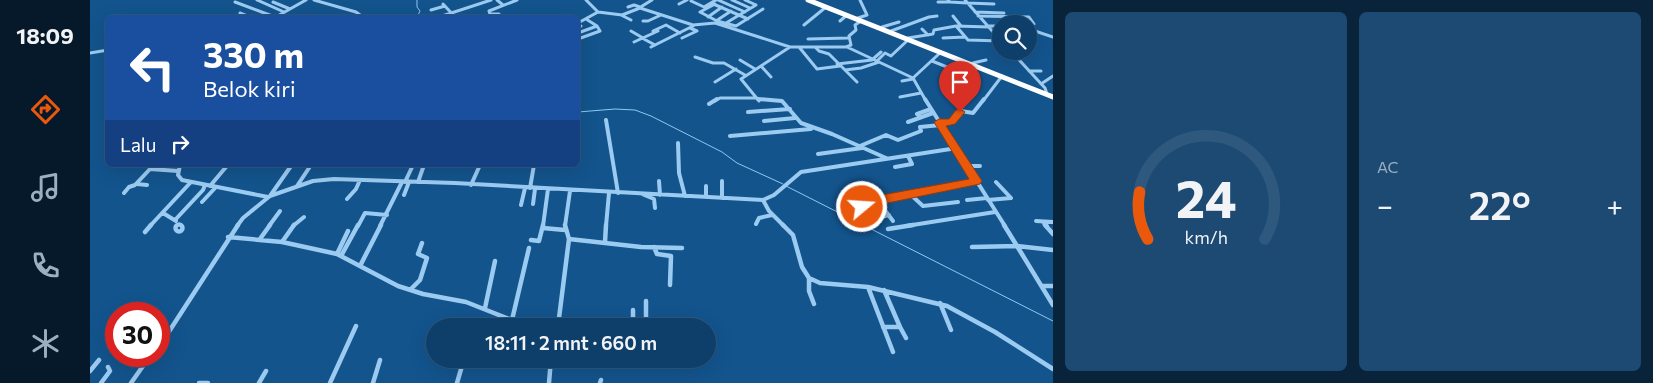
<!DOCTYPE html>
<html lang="id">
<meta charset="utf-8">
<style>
body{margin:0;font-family:Commissioner,sans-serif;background:#1c4a72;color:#f1f3f6;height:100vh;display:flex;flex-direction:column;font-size:19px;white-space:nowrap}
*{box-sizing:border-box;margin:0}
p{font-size:16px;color:#9bafc1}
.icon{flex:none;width:28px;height:28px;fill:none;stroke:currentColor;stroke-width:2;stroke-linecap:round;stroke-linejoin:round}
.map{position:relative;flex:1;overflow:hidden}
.side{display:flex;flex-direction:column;gap:12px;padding:12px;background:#08233a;width:600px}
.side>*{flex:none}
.hud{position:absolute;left:15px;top:15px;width:475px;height:152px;border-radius:8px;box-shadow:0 5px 20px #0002,0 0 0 1px #2e587e;background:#1a4fa0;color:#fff;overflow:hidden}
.buttons{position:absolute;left:902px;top:15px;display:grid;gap:10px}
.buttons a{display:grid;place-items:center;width:45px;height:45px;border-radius:50%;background:#0e3f6a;box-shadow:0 5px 20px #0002,0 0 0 1px #2e587e;font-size:25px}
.speed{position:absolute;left:15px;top:302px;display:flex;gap:10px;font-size:25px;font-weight:700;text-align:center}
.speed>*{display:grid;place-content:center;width:65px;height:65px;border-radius:50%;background:#0e3f6a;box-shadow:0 5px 20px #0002,0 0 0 1px #2e587e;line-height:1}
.speed .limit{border:8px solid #d22;background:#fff;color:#111}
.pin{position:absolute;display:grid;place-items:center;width:42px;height:42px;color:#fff;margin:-51px -21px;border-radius:50% 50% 50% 0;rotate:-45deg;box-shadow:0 0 5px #0007}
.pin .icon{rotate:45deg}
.me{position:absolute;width:55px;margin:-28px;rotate:72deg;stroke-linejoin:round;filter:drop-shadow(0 0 4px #0008)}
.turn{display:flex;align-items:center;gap:18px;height:105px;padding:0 15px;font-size:22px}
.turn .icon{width:65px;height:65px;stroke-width:2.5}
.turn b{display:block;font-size:35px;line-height:42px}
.then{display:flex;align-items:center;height:48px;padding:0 15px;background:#0003;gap:10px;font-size:19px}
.big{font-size:38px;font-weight:600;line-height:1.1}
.side .tile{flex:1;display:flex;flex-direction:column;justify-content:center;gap:8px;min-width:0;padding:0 18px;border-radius:8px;background:#1c4a72}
.side .dial{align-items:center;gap:0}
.dial svg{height:130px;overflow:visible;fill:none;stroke:#2e587e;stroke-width:7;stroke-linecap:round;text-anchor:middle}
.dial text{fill:#f1f3f6;stroke:none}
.heat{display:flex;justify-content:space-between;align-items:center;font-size:28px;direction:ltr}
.side .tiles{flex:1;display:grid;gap:12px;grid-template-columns:repeat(2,1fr)}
.trip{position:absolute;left:336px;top:318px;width:290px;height:50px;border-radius:25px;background:#0e3f6a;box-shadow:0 5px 20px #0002,0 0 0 1px #2e587e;font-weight:600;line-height:50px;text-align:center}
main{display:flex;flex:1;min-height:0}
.dock{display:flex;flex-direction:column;width:90px;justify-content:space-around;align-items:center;background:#06192a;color:#9bafc1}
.dock .icon{width:35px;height:35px}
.dock .selected{color:#ea580c}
.dock b{font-size:22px;color:#f1f3f6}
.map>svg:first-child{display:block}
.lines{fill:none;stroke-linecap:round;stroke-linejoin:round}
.stream{stroke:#8ec8f4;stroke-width:1}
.minor-far2{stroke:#9ccbf1;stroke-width:3}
.minor-far1{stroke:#9ccbf1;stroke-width:4}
.minor{stroke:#9ccbf1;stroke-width:4.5}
.highway{stroke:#fff;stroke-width:5}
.route{fill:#ea580c;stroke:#983908}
</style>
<main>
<nav class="dock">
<b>18:09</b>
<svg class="icon selected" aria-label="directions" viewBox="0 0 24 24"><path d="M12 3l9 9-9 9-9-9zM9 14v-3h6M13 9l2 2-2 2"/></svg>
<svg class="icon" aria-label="music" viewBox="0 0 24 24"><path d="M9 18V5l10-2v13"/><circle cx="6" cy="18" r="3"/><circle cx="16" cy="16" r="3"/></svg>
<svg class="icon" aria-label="phone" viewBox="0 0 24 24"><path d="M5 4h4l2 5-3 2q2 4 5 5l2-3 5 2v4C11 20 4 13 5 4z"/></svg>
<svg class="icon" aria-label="climate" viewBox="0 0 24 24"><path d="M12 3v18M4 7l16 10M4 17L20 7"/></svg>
</nav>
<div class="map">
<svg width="963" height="383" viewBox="0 0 963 383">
<rect width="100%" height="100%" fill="#13548d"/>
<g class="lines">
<!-- stream -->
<path class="stream" d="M327,0V7L330,11L328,15L331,18
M488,112L525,109L545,110L561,116L632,152L647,163L693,184
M696,186L963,321"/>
<!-- minor-far2 -->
<path class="minor-far2" d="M167,0L194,12
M224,0L266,12L274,18
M407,0L413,5
M496,0L508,12L532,15L550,8L603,25L625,23L700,47H757L823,78
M628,0L655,12
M642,0L660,8
M655,0L666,5
M858,0L860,2L877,3
M875,0L911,41
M601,1L614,7L626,0
M145,2L185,17
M183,2L200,9
M848,2H860
M621,3L658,19
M877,3L904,4
M353,4L366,18
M589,4L597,0
M538,7L544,5L550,7
M549,8L562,0
M341,10L355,6
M610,12L627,21L646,26L673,9
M610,12L625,4
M885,12L914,13
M150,13L162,18
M409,14H400L399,11L427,0
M531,15L541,20
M863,16L871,26
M888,16L939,17L944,24
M618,17L632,7
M184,18L216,0
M346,18L401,0
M765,19L777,15L770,0
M553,21H558L571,15
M626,21L641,11
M750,21L757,15
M488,23L508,12
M636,23L666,5
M916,24H927
M714,25L736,7
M488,26H491
M866,26L878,40L911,41
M898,26H911
M792,27L809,22
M832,29L838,35
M939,29L963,37
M541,31L553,38
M563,31L576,25L590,33
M801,31L839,17L847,16
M488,33L507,26L496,19
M552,38L565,45
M592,38L607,31L600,28
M818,38L843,34L844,30L866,26L899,27
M853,38L875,37
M488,39L510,31L507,26
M718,39L758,38
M544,42L568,31
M561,47L605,25
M709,47L727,69L750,66
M725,47L729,51L739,54L767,82
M756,47L761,45L759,36L766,30L765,25L771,21
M921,51L955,88L957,94
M0,53L18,50
M605,57L623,63H634L655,75
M783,59L791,52
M650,60L665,69
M787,61L795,53L801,56L819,39
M842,61L867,71L869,68
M883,63L896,60
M747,64L782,60
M671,66L681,77
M755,70L771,68L789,62
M939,71H951
M812,81L823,79
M625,82L646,69
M951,84L963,76
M810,97L831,93
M625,101L630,98H667
M669,101L651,79L700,47
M836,101L823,78L851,52
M893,101L912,76"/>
<!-- minor-far1 -->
<path class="minor-far1" d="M668,99L692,101L711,123L742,134L796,158
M835,99L915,226
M619,104L627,99
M658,112L700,109
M830,117L827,114L841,109
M516,120L528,193
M674,121L705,118
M818,122L843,113
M849,122L861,123L871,111L883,113L894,99
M640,136L721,129
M588,143L589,173L595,196
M770,146L796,135L808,140L831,131L830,127L851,125
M728,154L772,148
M90,165L88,175L92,180L178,197
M877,166H890
M805,167L822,164L818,156
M569,181L570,195
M632,181V198
M315,182L323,165
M328,182L334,165
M906,182L921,198
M47,184L57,185
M381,185L390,165
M120,186L136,167
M207,186L221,165
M616,186V197
M440,188L444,165
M34,193L39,187L45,185L60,169L88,171
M552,194L564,199L565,208
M820,194L833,206L868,202
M314,195L319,182
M180,196L201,166
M257,199L266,189L270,180
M673,200L679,211L694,226
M877,200L897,198
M898,200L921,198
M788,201L803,221
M112,202L126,187
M443,204L445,189
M778,204L886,181
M431,205L435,188
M765,210L778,204L785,210L794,208
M73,213L86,221
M85,220L113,190L115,185
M775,221L799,215
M946,221L963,222
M953,222L957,226
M666,224L669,218L682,215
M60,226L101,182
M147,226L153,218L180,196L223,181L244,179L365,183L673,200L684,195L711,172L867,148
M179,226L190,211
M203,226L214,217
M268,226L275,213L297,215
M290,226L312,182
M453,226L458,189
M475,226L480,191
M516,226L519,193
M816,226L905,212"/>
<!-- minor -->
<path class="minor" d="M85.5 228a3.5 3.5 0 1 1 7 0a3.5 3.5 0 1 1-7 0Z
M693,225L703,235L712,267L719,278L730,283L778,287L857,306L905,332L963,369
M914,225L927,246L963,250
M955,225L963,234
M453,228L475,230
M798,229L823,225
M55,232L61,225
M138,237L192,242L247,254L308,286L333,294L376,302L437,326
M170,239L180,225
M479,239L551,247L592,248
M441,240L449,241L453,225
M192,242L204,225
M515,242L516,225
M564,247L567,254L581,256L580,285
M882,247L927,246L963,305
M247,254L258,231
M251,256L268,225
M270,266L291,225
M719,278V291L724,304
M952,286H963
M778,287L803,352
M320,290L330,280L337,258L328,254L332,243
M794,290L810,327
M556,301V326
M850,303L861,330
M395,308L405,261
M543,310V326
M422,320L439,248
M468,326L479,239L475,225
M472,326L486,322L518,326
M793,327H810L816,338
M69,347L148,225
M0,371L9,360
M11,383L20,371L18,367
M41,383L60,356
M109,383H118
M169,383L176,371
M240,383L266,326
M283,383L290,360
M367,383L374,359
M459,383L461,359
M510,383L511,380"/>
<!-- highway -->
<path class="highway" d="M718,0L963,97"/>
</g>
<!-- route -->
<path class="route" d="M870,109L875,112L865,124L856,126L890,178L892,181L890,184L783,206L772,211L768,210L766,207L768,204L781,197L879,179L844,122L849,119H859L866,110Z"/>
</svg>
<div class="buttons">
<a><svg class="icon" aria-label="search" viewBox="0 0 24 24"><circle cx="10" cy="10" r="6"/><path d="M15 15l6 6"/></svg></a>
</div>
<div class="speed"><div class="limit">30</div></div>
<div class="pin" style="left:870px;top:112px;background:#d93025"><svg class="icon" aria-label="arrive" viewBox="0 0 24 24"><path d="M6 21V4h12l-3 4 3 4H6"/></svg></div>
<svg class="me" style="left:772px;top:207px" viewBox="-20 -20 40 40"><circle r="17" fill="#ea580c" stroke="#fff" stroke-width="3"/><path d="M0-11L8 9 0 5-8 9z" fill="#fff"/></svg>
<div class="trip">18:11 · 2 mnt · 660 m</div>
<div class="hud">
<div class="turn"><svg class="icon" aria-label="left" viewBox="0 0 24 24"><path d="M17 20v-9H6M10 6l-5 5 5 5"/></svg><div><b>330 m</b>Belok kiri</div></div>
<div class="then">Lalu<svg class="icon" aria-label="right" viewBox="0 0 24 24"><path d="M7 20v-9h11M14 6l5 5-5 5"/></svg></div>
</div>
</div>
<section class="side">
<div class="tiles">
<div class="tile dial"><svg viewBox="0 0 100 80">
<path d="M14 69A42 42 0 1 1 86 69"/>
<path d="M14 69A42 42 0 0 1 9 40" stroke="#ea580c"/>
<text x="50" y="56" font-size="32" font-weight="700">24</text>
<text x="50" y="72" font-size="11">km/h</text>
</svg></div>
<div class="tile"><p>AC</p>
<div class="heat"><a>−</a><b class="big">22°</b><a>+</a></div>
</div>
</div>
</section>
</main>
